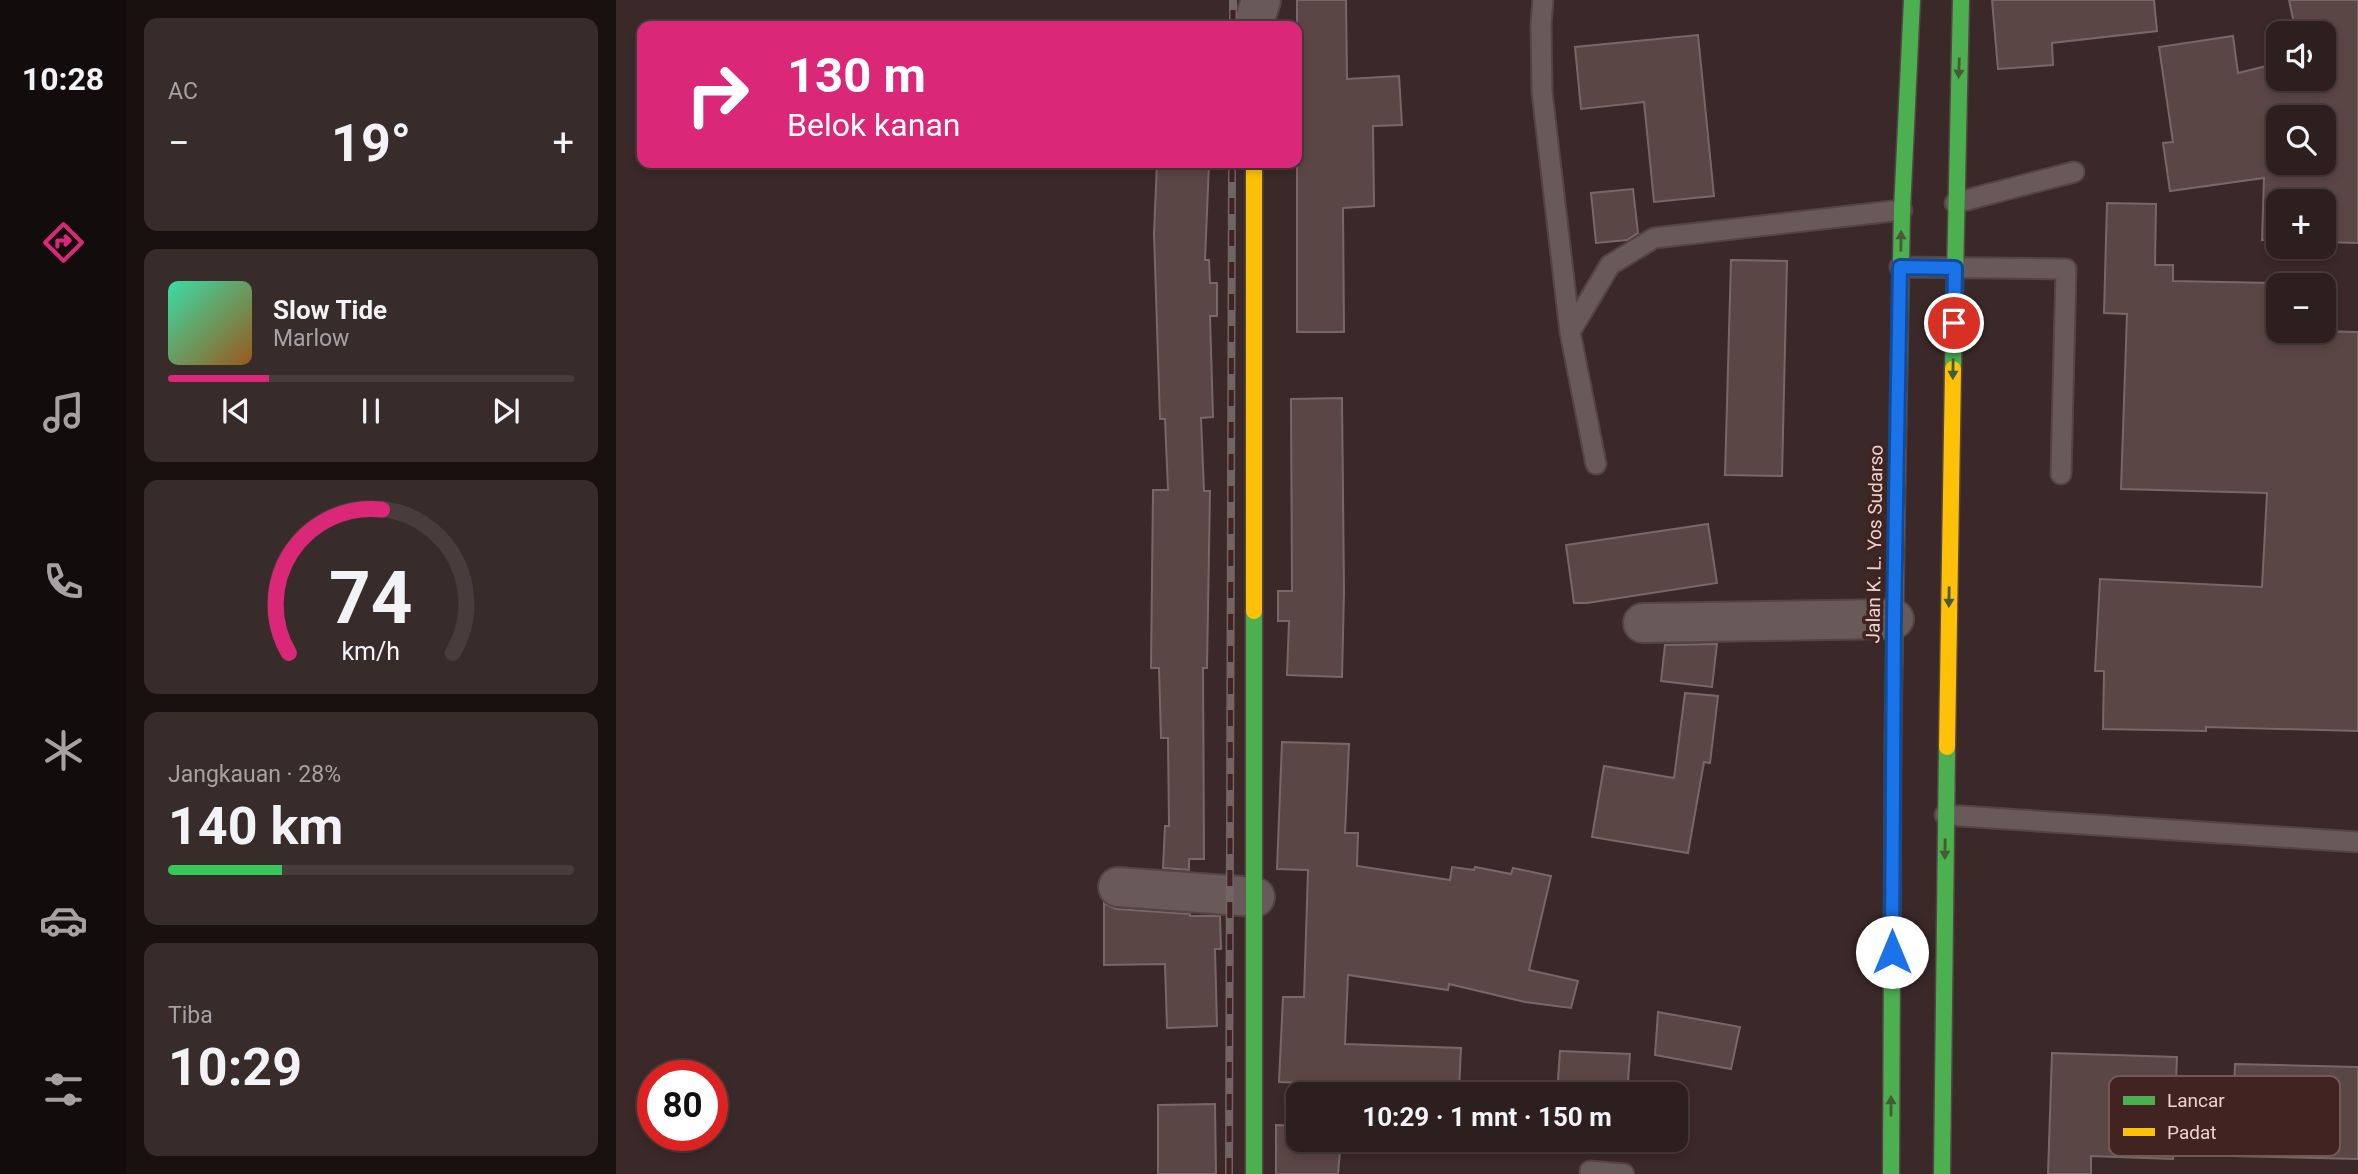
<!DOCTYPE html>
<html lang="id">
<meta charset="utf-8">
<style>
body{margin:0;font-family:Roboto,sans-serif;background:#382c2b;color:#f1f3f6;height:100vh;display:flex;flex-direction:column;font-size:26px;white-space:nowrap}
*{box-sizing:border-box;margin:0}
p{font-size:23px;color:#a6a2a4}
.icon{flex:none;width:38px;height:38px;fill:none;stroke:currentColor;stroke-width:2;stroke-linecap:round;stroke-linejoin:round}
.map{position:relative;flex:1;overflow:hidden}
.side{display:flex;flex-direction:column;gap:18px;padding:18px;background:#181110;width:490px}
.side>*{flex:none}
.hud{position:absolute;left:21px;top:21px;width:665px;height:147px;border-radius:14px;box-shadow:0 4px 10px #0003,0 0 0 2px #483d3c;background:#db2777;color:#fff;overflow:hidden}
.controls{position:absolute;left:1650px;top:21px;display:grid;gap:14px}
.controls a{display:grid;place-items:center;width:70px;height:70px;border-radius:14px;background:#2c1f1e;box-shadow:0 4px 10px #0003,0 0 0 2px #483d3c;font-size:35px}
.speed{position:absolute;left:21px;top:1060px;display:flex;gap:14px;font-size:35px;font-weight:700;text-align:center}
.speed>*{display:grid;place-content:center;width:91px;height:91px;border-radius:50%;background:#2c1f1e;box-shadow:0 4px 10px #0003,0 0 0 2px #483d3c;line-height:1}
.speed .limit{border:10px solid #d22;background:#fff;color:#111}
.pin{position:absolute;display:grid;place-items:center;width:60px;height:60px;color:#fff;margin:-30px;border:4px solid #fff;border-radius:50%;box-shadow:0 2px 7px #0007}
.me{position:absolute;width:77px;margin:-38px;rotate:0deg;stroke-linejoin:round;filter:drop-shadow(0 0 5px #0008)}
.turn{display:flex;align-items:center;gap:24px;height:147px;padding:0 35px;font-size:32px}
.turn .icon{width:91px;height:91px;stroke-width:2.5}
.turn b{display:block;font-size:49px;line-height:60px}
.big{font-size:52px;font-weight:700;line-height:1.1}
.side .tile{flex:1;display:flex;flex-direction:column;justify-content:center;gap:10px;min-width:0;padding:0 24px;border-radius:14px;background:#382c2b}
.side .dial{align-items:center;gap:0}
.dial svg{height:182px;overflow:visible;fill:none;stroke:#483d3c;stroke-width:7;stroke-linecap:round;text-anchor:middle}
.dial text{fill:#f1f3f6;stroke:none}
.song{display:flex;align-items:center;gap:21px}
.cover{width:84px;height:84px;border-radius:10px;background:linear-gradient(135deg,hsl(160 70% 55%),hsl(30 70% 35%))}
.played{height:7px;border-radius:4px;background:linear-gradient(90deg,#db2777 25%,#483d3c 25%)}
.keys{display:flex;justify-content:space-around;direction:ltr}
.heat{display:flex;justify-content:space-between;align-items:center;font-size:38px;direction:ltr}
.charge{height:10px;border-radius:5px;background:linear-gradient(90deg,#34c759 28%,#483d3c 0)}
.trip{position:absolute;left:670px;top:1082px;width:402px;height:70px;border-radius:14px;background:#2c1f1e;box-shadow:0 4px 10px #0003,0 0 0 2px #483d3c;font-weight:700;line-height:70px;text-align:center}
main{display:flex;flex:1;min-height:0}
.menu{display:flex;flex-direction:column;width:126px;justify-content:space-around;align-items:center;background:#120c0c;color:#a6a2a4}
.menu .icon{width:49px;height:49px}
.menu .active{color:#db2777}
.menu b{font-size:32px;color:#f1f3f6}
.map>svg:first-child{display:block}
.building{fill:#5a4645;stroke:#776867;stroke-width:2;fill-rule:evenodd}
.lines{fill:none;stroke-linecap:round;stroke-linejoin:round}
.lane-casing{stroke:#544544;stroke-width:23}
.street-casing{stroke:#544544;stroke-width:42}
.fast-casing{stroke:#544544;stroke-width:19}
.slow-casing{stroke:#544544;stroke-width:19}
.lane{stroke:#685a59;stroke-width:19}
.street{stroke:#685a59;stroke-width:38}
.fast{stroke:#4caf50;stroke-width:16}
.slow{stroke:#ffc107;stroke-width:16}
.rail-casing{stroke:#716564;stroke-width:8}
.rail{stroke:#412321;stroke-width:5;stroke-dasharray:16;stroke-linecap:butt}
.oneway{fill:#455b34}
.route-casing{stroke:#114b97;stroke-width:18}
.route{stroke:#1a73e8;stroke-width:12}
.labels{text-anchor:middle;stroke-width:7;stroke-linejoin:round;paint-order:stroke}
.street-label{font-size:19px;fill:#e9d4d2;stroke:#412321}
.key{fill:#412321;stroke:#735856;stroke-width:2}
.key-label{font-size:19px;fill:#e9d4d2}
</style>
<main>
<nav class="menu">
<b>10:28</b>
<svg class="icon active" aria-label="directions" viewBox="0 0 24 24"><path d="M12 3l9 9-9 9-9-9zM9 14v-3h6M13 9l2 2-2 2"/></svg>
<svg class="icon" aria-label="music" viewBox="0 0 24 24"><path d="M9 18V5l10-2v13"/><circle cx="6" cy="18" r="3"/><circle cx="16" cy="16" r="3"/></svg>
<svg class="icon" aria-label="phone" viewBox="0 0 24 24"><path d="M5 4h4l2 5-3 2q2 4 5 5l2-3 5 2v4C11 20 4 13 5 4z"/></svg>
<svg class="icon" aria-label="climate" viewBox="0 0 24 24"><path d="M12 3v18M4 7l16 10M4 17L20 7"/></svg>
<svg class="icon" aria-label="car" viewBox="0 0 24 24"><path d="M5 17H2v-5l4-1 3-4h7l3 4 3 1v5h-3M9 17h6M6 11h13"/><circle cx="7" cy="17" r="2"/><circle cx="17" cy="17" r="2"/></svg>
<svg class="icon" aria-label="filters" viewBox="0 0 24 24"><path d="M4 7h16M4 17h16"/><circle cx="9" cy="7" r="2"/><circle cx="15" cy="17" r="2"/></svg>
</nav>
<section class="side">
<div class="tile"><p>AC</p>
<div class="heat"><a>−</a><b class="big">19°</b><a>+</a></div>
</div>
<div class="tile">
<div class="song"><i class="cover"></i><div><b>Slow Tide</b><p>Marlow</p></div></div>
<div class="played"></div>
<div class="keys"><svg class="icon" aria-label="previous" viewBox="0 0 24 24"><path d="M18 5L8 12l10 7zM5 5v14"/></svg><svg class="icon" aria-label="pause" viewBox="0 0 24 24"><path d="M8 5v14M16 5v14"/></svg><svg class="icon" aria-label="next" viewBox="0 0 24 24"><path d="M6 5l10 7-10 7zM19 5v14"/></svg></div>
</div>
<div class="tile dial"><svg viewBox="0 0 100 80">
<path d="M14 69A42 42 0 1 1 86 69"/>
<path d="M14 69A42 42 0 0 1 55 6" stroke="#db2777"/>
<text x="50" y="56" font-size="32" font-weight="700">74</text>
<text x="50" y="72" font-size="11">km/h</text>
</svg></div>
<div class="tile"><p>Jangkauan · 28%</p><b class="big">140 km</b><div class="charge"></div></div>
<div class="tile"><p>Tiba</p><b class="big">10:29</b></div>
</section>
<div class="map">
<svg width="1742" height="1174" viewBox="0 0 1742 1174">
<rect width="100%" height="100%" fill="#3a2928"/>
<!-- building -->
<path class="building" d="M681,0H730L731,79L783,76L786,125L757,126L758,206L727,208L728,332H681Z
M1376,0H1538L1541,31L1436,43L1437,65L1382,69Z
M1673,0H1742V243L1708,242V201H1662V241L1646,240L1648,178L1554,191L1547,143L1557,142L1543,47L1617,36L1622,73L1662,63V79H1708V33H1680ZM1662,117H1708V163H1662Z
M1082,35L1098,196L1038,202L1028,102L965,109L959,47Z
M541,163H593L589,260H593L594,283H601V316H594L597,417L585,418L588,491H594L591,668H587L588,859H573V870L547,868L549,826H553L552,738H545L543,668H535L537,490H552L549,419H544L538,233Z
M1017,189L1022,233L1011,240L980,243L975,193Z
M1491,203L1540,204L1539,265H1557V281L1657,283L1655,330L1742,332V731L1590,727V731L1487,729L1488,671H1479L1484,579L1646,587L1651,493L1505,489L1511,314L1488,313Z
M1115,260L1171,261L1166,476L1109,475Z
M726,398L728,592L726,677L671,675L673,621H662V591H676L675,399Z
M1092,524L1101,583L971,603H958L950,545Z
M1101,644L1096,687L1045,681L1049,645Z
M1069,693L1102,696L1094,763L1088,762L1072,853L976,837L988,766L1058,778Z
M666,742L733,744L729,833H742L741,866L834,880L836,867L858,870L859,867L895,874L897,868L935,876L913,970L962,981L955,1008L909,1002L833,984L832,990L732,975L729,1044L845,1048L843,1089L663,1082L667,997H688L692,870L661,869Z
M488,903L500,909L574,914V916H604L605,949H599L601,1026L551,1028L549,964L488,965Z
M1042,1012L1124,1027L1115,1069L1039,1055Z
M944,1051L1014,1054L1011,1094H941Z
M1436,1053L1561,1057L1557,1159L1475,1156V1174H1432Z
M1619,1064L1742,1067V1159L1616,1156Z
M599,1104L600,1174H542V1105Z
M660,1125L682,1126V1139H725L722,1174H660Z"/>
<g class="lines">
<!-- lane casing -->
<g class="lane-casing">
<path id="lane" d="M927,0L925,24L926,92L954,332L980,464
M1339,203L1458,172
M1284,267L1450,269L1445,474
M954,332L994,265L1038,238L1286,210
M1329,815L1742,842
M974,1171L1008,1174"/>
</g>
<!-- street casing -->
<g class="street-casing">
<path id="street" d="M637,26L645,0
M1027,623L1278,619
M502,887L639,897"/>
</g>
<!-- fast casing -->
<g class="fast-casing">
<path id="fast" d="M1337,369L1345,0
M1282,427L1286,210L1296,0
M638,611V1174
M1275,1174L1277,736
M1326,1174L1331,747"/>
</g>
<!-- slow casing -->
<g class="slow-casing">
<path id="slow" d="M638,163V611
M1277,736L1282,427
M1331,747L1337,369"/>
</g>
<!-- lane -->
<use href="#lane" class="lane"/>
<!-- street -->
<use href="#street" class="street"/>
<!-- fast -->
<use href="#fast" class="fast"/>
<!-- slow -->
<use href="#slow" class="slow"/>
<!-- rail casing -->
<g class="rail-casing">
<path id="rail" d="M617,26V0
M613,1174L616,163"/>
</g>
<!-- rail -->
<use href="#rail" class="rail"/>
</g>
<!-- one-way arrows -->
<defs><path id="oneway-solid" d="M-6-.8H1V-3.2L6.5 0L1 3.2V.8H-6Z" transform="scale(1.75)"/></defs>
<g class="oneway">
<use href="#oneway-solid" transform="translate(1343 68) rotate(92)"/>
<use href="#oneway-solid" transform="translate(1285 241) rotate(-89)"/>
<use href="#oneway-solid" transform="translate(1337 369) rotate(91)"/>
<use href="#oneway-solid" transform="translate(1333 597) rotate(91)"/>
<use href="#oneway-solid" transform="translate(1329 849) rotate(91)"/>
<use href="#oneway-solid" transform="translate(1275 1106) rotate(-90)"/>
</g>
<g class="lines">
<!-- route casing -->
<g class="route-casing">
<path id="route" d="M1276,952L1278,619L1284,267L1339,268L1338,323"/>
</g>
<!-- route -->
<use href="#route" class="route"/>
</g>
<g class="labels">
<!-- street labels -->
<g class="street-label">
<text transform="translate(1258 544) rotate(-89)" y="7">Jalan K. L. Yos Sudarso</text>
</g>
</g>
<!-- legend -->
<rect x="1493" y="1076" width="231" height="80" rx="10" class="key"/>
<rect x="1507" y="1096" width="32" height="9" fill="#4caf50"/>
<rect x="1507" y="1128" width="32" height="8" fill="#ffc107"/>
<g class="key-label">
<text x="1551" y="1107">Lancar</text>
<text x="1551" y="1139">Padat</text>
</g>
</svg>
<div class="controls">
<a><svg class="icon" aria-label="sound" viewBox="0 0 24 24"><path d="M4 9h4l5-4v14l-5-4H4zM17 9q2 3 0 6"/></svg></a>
<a><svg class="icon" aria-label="search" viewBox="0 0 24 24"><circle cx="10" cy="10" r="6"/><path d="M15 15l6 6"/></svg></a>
<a>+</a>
<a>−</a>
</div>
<div class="speed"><div class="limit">80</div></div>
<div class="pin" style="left:1338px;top:323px;background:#d93025"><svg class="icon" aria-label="arrive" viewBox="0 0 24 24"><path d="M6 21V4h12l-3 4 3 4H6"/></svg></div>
<svg class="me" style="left:1276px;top:952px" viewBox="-20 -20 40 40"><circle r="19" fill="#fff"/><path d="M0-13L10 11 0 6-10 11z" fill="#1a73e8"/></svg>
<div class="trip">10:29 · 1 mnt · 150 m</div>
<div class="hud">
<div class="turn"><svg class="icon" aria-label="right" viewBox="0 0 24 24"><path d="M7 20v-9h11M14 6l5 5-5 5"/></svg><div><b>130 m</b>Belok kanan</div></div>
</div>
</div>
</main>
